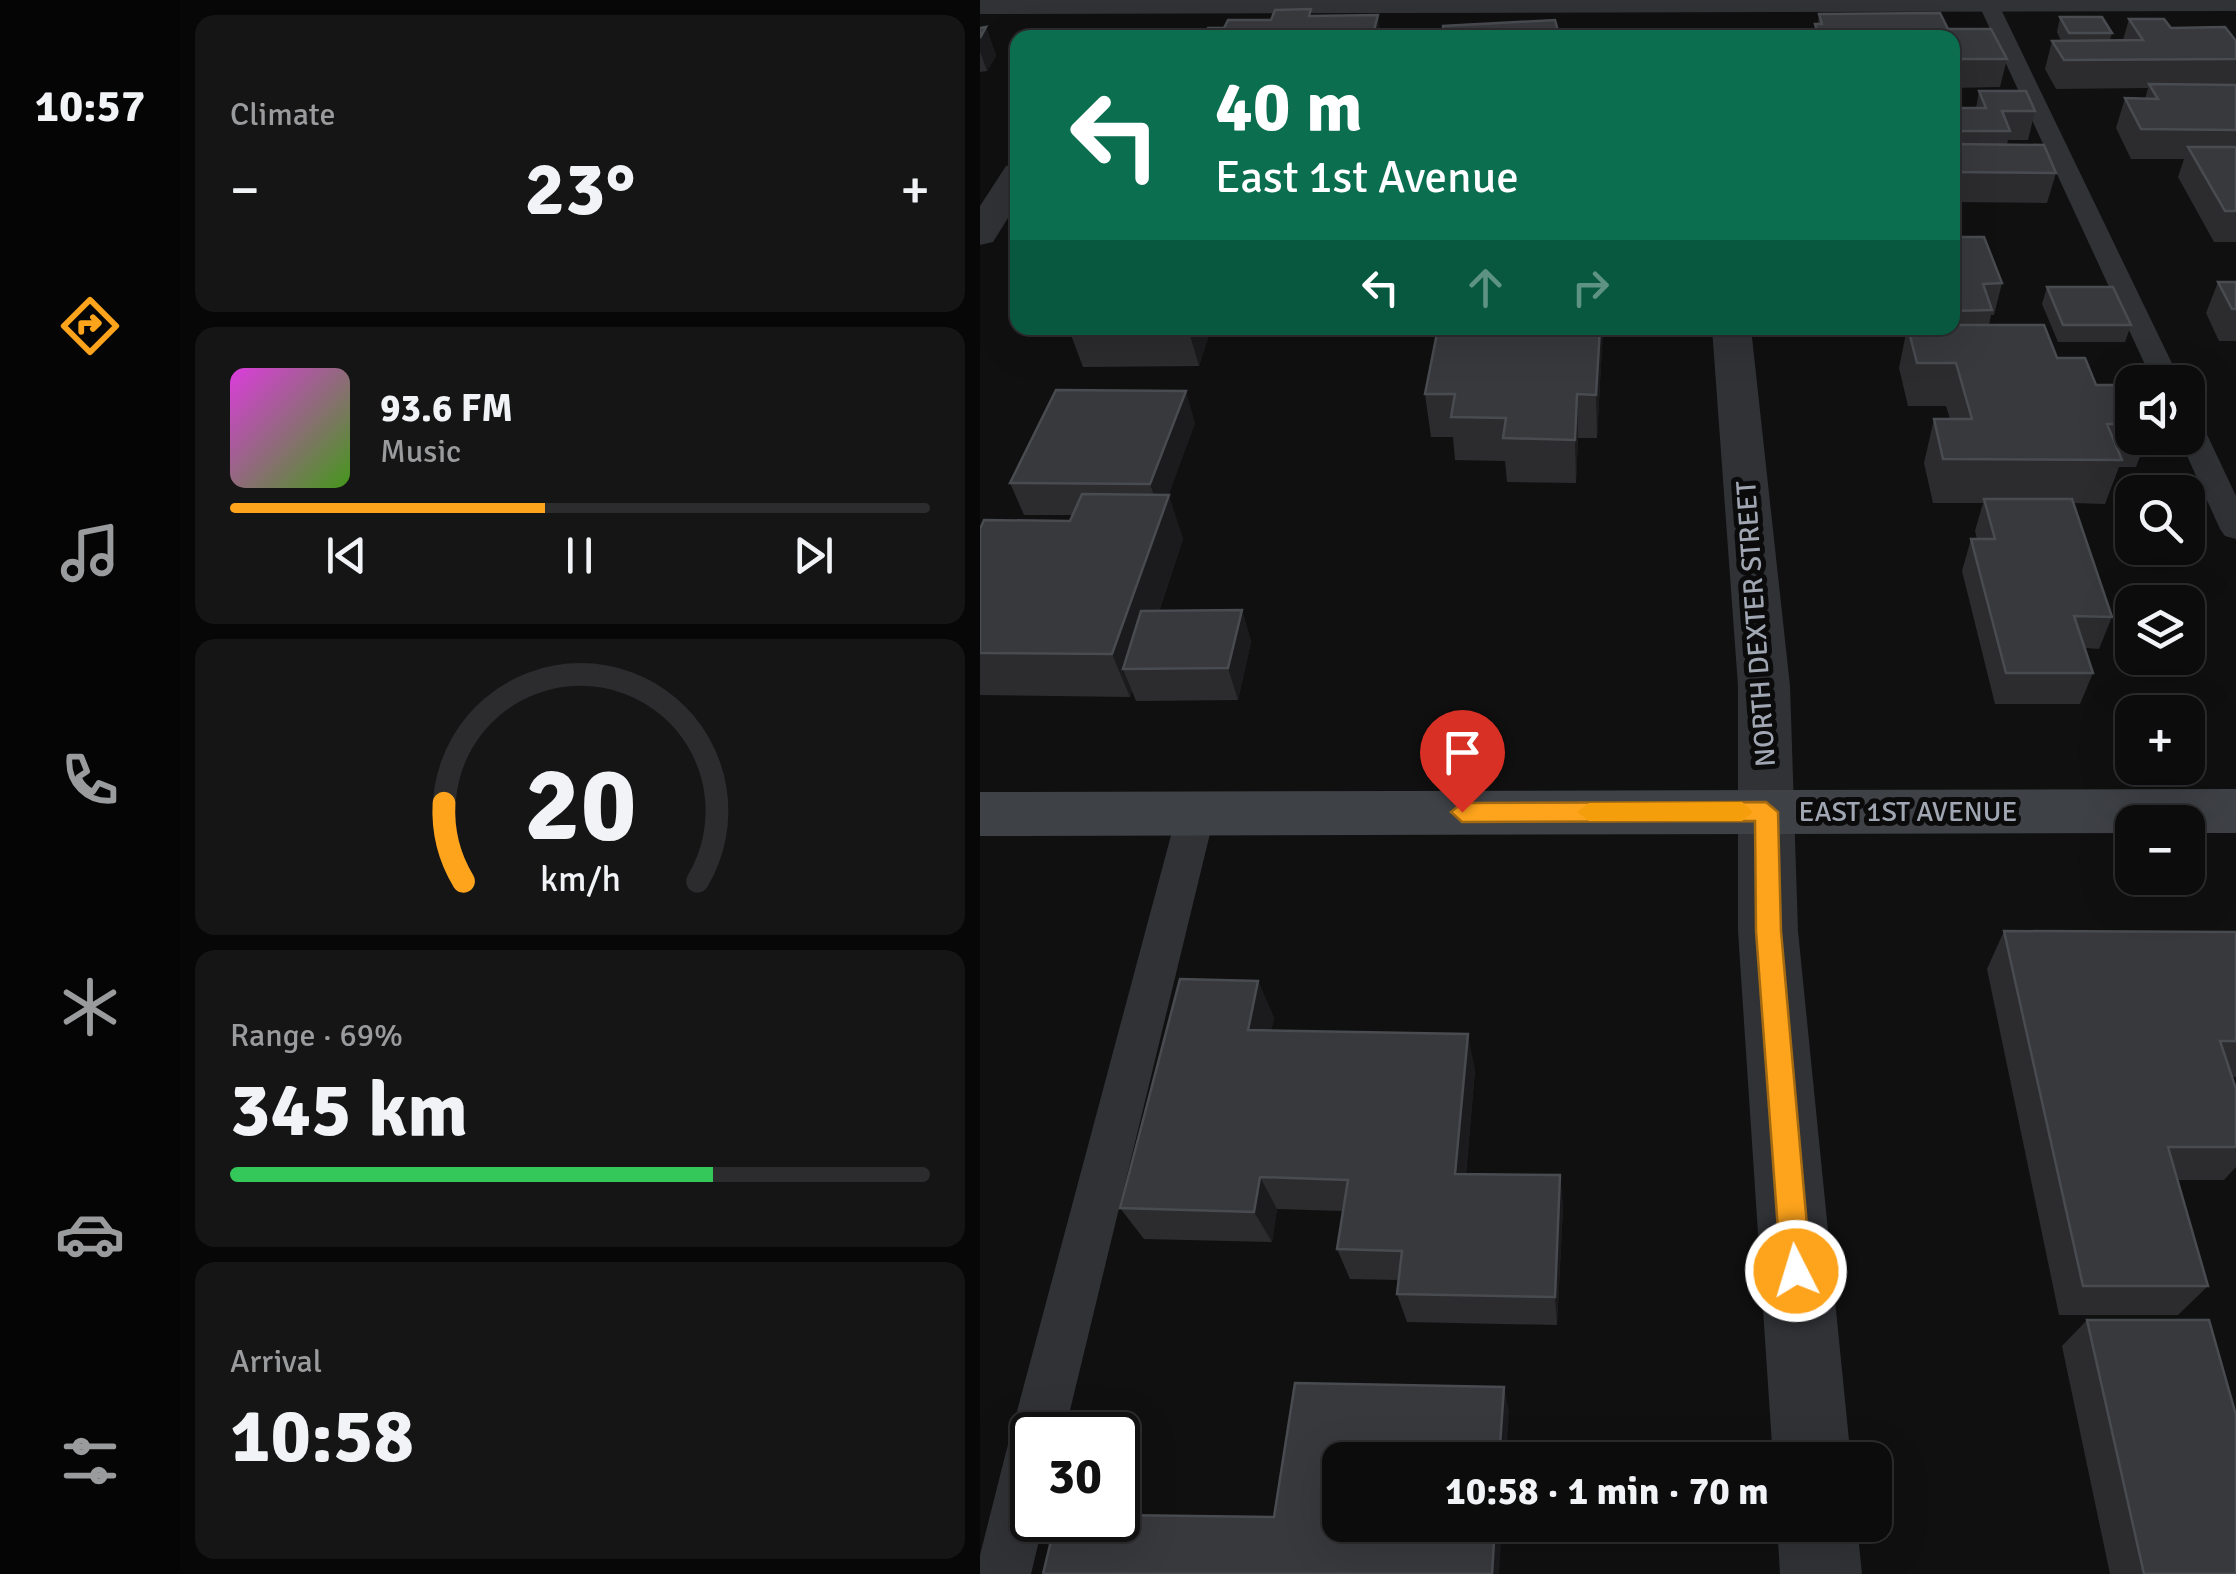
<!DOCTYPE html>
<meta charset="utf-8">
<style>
body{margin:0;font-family:Signika,sans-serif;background:#151516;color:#f1f3f6;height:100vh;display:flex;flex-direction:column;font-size:38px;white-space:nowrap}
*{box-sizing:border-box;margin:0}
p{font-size:32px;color:#9a9b9d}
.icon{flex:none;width:55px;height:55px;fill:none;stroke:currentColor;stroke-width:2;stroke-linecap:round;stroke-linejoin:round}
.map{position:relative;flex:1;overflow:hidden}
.panel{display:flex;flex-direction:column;gap:15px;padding:15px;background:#070707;width:800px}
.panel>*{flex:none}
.guide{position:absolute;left:30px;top:30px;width:950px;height:305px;border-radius:20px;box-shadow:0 10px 40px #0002,0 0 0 2px #2c2c2e;background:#0b6e4f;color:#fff;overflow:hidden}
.tools{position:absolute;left:1135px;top:365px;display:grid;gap:20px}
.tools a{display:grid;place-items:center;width:90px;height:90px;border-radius:20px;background:#0c0c0d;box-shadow:0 10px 40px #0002,0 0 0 2px #2c2c2e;font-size:50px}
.speed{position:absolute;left:30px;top:1412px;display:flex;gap:20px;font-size:50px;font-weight:700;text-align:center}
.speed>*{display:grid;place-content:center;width:130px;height:130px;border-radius:50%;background:#0c0c0d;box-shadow:0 10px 40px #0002,0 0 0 2px #2c2c2e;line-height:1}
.speed .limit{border:5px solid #111;border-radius:15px;background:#fff;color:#111}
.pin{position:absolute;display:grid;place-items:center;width:85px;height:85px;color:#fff;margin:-102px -42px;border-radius:50% 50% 50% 0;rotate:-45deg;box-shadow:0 0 10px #0007}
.pin .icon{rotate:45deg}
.me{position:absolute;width:110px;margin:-55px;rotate:355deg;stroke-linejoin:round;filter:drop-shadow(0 0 8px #0008)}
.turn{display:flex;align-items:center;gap:35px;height:210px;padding:0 40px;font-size:45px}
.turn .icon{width:130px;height:130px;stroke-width:2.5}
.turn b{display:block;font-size:70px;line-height:85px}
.lanes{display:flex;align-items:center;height:95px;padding:0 40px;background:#0003;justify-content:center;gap:50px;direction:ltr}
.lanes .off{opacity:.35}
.big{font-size:75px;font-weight:800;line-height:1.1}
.panel .widget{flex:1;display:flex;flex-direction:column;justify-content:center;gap:15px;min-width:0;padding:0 35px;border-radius:20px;background:#151516}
.panel .dial{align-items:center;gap:0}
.dial svg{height:260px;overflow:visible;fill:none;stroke:#2c2c2e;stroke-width:7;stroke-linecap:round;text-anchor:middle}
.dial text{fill:#f1f3f6;stroke:none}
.song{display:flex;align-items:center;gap:30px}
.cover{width:120px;height:120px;border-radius:15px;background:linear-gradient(135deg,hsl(300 70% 55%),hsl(100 70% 35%))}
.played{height:10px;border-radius:5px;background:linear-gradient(90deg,#fda31c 45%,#2c2c2e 45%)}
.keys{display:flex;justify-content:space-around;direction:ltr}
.heat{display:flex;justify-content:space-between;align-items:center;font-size:55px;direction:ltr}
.charge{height:15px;border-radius:8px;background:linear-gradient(90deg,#34c759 69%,#2c2c2e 0)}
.trip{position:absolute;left:342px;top:1442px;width:570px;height:100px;border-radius:20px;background:#0c0c0d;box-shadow:0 10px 40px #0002,0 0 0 2px #2c2c2e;font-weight:800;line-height:100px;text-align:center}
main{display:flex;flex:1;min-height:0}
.tabs{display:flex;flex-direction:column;width:180px;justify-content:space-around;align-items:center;background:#050505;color:#9a9b9d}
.tabs .icon{width:70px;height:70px}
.tabs .current{color:#fda31c}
.tabs b{font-size:45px;color:#f1f3f6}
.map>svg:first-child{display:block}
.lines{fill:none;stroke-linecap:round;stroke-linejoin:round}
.lane{fill:#303236;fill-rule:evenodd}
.street{fill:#303236;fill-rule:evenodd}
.secondary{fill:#3e4146;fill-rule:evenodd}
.wall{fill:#2c2c2f}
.shaded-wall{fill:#1b1b1d}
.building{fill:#38393d;stroke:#484b50;stroke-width:2.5}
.route{fill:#fda31c;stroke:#a46a12;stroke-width:2.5}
.slow{fill:#f59e0b}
.labels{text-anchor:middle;stroke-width:10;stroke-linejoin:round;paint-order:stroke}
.street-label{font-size:28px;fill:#a0a7b3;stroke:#0b0b0c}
</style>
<main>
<nav class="tabs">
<b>10:57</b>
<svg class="icon current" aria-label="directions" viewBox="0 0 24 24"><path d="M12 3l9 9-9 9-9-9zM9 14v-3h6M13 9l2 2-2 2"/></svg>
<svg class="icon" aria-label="music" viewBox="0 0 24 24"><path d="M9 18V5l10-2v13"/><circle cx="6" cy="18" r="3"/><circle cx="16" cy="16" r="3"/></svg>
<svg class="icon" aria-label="phone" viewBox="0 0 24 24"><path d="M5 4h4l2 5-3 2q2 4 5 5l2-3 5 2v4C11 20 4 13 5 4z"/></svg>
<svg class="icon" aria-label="climate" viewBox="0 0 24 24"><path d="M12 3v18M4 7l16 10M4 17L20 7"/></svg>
<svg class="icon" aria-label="car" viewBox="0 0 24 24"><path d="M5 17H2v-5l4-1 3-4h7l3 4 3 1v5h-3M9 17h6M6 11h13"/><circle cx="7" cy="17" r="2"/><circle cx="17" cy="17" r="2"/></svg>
<svg class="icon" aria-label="filters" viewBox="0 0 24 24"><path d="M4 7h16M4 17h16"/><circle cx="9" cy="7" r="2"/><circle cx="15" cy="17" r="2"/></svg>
</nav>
<section class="panel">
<div class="widget"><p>Climate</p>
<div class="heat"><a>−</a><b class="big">23°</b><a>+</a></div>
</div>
<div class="widget">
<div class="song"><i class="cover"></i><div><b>93.6 FM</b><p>Music</p></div></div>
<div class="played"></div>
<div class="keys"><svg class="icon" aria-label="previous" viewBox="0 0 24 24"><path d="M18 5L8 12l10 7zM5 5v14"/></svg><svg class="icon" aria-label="pause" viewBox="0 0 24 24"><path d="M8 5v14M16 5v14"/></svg><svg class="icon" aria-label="next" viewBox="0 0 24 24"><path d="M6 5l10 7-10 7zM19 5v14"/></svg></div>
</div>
<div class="widget dial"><svg viewBox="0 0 100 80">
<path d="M14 69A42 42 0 1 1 86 69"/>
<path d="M14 69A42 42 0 0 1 8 45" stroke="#fda31c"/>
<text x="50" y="56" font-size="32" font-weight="700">20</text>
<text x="50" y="72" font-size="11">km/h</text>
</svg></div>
<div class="widget"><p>Range · 69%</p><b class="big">345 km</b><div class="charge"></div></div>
<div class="widget"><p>Arrival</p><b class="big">10:58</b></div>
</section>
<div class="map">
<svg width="1256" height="1574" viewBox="0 0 1256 1574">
<rect width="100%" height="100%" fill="#101011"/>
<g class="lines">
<!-- lane -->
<path class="lane" d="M1000,0L1018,3L1201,382H1173L998,3Z
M1208,417L1218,420L1223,426L1256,496V539L1245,536L1240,529L1199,438H1208Z
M216,798L229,802L235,813L84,1435H52V1520H64L51,1574H0V1555L25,1456L197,813L203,802Z"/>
<!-- street -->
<path class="street" d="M0,0H1256V11L0,14Z
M38,163V202L13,242L0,245V206L26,166Z
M732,328H771L810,686L818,931L871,1460H793L758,931V686Z
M797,1525H877L882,1574H800Z"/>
<!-- secondary -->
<path class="secondary" d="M1256,789V833H1208V822H1152V833L0,836V792Z"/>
</g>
<!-- wall -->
<path class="wall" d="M839,14L968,29L1027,59L1020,87L972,88V38H834L835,24H838Z
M1080,17L1132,33L1130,40H1143L1149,19L1256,41V242H1234L1198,177L1204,159H1151L1136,128L1145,98L1165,99L1168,88L1076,89L1065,69L1072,41H1081L1077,32Z
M6,27L16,56L7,71L0,72V28Z
M999,91L1055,111L1048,140H1028L1027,145L1076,173L1067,203L972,202L973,108H996Z
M972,237L1022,283L1014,315H1011L1009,325L1077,358L1116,385H1152V438H1167L1156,467H1139L1125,504L1093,503L1132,617L1119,649L1105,648L1113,673L1100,704H1015L982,571L991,539H997L995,531L1003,503H953L944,463L954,419H970L966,406H928L919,368L927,328H972Z
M1238,282H1256V341H1239L1226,313Z
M1067,287L1151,325L1145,342H1078L1062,304Z
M95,328H231L219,366L103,367L91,335Z
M458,328H623L617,438H598L596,483L527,482L525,461L475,460L473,437H451L445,394Z
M215,423L188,495L203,539L179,611L262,610L271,642L258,700L156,701L152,691L150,697L0,695V529L90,521L93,515H44L30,483Z
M1024,931L1256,932V1077H1252L1256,1089V1167L1244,1180H1198L1228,1286L1198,1315H1079L1007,969Z
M278,981L294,1018L291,1030L495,1070L486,1174L580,1175L583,1207L577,1325L427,1322L417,1294L418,1280L370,1279L357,1249L363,1211L297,1209L292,1242L164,1239L140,1208Z
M1107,1320L1256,1574H1130L1082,1346Z"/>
<!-- shaded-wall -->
<path class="shaded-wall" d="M398,15L401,38H392Z
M6,27L16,56L7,71L0,51V38Z
M212,328H231L219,366L210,335Z
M620,328H623L617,438L616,395Z
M206,391L215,423L181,516L170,484Z
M597,394L598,438L596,483L595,440Z
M189,495L203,539L159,669H143L152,691L150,697L132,654Z
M262,610L271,642L258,700L248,668Z
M278,981L294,1018L284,1066L268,1030Z
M488,1034L495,1070L483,1206L475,1174Z
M580,1175L583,1207L577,1325L575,1297Z
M280,1177L297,1209L292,1242L274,1212Z
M524,1387L529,1411L526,1460H519Z
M515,1525H522L519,1574H512Z"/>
<!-- building -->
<path class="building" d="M331,9L329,16L398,15L392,38H223L228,28H244L248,20H291L295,10Z
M960,13L968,29H1011L1027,59H972V38H839L835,24H842L839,14Z
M1080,17H1122L1132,33H1089Z
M1149,19H1184L1191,28L1245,27L1256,41V59L1084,60L1072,41L1163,40Z
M575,20L580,38H464L463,26Z
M6,27L0,38V28Z
M1169,84L1256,85V130L1161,129L1145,98L1178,99Z
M999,91H1046L1055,111H1022L1030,131H972V115H976L973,108H1006Z
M972,144L1064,145L1076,173L972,172Z
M1208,147H1256V211H1245Z
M972,237H1004L1022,283L1003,284L1012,310L972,311Z
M1238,282H1256V309H1252Z
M1067,287H1133L1151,325H1083Z
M972,325H1064L1077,358H1105L1116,385H1152V424H1127L1142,460L963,459L954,419H992L976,363H937L928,328H972Z
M95,328H212L210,335H91Z
M458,328H620L616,395L597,394L595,440L523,438L526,418L471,417L475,394H445Z
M76,390L206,391L170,484L30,483Z
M102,494L189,495L132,654L0,653V529L4,520L90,521Z
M1004,499H1092L1132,617L1094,616L1113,673H1026L991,539H1015Z
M262,610L248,668L143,669L161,611Z
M1024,931L1256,932V1041H1240L1256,1089V1147H1188L1228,1286H1103Z
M200,979L278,981L268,1030L488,1034L475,1174L580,1175L575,1297L417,1294L422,1251L357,1249L368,1180L280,1177L274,1212L140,1208Z
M1107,1320H1229L1256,1415V1574H1164Z
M315,1383L524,1387L519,1460H360V1525H515L512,1574H63L76,1520H138V1515L294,1517Z"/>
<!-- route -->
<path class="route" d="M786,802L798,812L801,931L831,1271L827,1282L816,1286L806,1282L801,1271L776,931L775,821L482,822L471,812L482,803Z"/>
<!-- slow -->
<path class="slow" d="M762,802L773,812L762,821H609L597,812L609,803Z"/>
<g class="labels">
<!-- street labels -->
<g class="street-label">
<text transform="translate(775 624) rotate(-94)" y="10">NORTH DEXTER STREET</text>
<text x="928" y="821">EAST 1ST AVENUE</text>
</g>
</g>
</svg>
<div class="tools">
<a><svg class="icon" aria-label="sound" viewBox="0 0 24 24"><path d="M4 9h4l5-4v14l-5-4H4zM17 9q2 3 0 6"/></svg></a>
<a><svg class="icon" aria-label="search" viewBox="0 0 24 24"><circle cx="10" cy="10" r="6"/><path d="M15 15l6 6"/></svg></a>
<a><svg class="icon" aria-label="layers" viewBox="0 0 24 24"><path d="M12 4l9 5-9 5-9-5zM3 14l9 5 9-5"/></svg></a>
<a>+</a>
<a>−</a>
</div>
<div class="speed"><div class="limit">30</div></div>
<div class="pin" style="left:482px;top:812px;background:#d93025"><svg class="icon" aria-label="arrive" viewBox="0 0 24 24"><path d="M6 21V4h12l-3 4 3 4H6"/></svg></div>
<svg class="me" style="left:816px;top:1271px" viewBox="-20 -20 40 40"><circle r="17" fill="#fda31c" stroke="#fff" stroke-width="3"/><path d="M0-11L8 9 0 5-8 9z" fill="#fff"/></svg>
<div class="trip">10:58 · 1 min · 70 m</div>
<div class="guide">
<div class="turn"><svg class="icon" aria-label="left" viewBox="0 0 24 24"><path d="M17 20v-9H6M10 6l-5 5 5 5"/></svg><div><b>40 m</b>East 1st Avenue</div></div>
<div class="lanes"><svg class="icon" aria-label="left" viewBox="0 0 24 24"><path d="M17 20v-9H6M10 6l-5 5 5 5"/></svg><svg class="icon off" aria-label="ahead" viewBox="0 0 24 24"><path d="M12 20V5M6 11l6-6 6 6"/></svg><svg class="icon off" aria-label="right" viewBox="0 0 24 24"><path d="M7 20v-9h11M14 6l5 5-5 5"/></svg></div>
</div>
</div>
</main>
